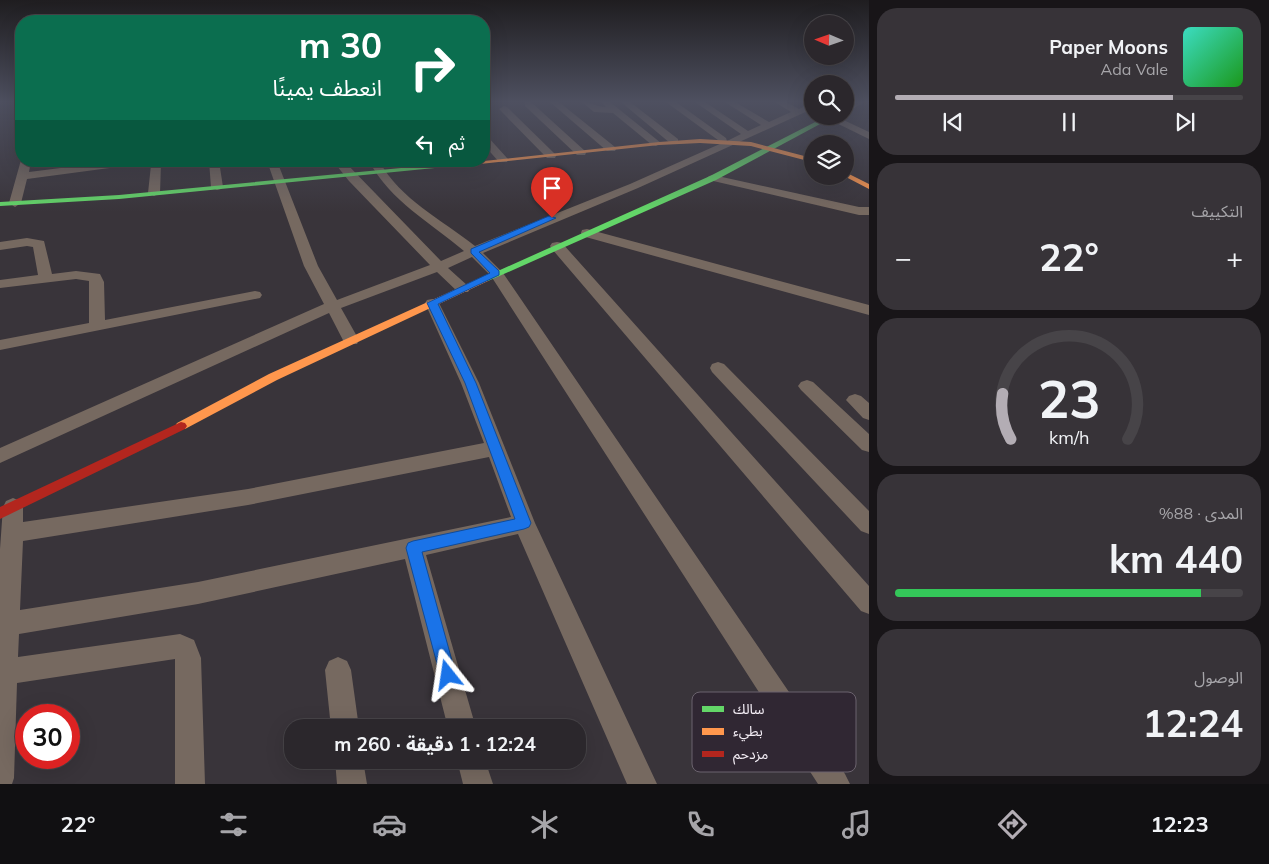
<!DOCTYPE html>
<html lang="ar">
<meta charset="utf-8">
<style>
body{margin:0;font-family:Mulish,"Noto Sans Arabic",sans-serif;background:#373338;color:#f1f3f6;direction:rtl;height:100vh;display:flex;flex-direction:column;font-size:19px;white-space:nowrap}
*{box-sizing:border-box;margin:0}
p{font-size:16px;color:#a6a5a9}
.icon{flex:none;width:28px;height:28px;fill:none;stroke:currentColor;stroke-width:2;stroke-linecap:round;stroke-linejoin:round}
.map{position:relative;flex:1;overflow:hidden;direction:ltr}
.details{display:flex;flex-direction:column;gap:8px;padding:8px;background:#181518;width:400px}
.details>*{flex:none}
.hud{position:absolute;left:15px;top:15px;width:475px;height:152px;border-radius:20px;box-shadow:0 5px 20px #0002,0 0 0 1px #474448;direction:rtl;background:#0b6e4f;color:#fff;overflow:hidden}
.needle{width:32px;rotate:272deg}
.fabs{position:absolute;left:804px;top:15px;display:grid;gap:10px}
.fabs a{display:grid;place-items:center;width:50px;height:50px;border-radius:50%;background:#2b272c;box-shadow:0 5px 20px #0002,0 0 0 1px #474448;font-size:25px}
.speed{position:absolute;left:15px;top:704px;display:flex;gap:10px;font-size:25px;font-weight:700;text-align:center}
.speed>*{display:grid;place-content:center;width:65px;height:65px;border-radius:50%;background:#2b272c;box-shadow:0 5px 20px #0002,0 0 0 1px #474448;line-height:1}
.speed .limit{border:8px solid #d22;background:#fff;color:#111}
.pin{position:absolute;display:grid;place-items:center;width:42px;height:42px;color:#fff;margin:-51px -21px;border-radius:50% 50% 50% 0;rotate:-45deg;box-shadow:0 0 5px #0007}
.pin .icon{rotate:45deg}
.me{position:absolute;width:55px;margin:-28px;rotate:345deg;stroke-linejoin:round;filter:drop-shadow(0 0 4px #0008)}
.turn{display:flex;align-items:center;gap:18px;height:105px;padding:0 25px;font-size:22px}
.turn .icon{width:65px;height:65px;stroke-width:2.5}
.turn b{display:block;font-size:35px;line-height:42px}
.then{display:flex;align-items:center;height:48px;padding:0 25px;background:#0003;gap:10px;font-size:19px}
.big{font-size:38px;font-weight:700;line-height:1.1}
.details .tile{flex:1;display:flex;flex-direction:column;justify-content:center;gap:8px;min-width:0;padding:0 18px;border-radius:20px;background:#373338}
.details .dial{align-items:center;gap:0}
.dial svg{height:130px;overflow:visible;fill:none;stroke:#474448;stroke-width:7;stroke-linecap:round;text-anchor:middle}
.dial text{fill:#f1f3f6;stroke:none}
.song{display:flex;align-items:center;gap:15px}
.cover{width:60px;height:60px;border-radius:8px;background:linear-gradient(135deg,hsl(170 70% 55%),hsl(120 70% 35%))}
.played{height:5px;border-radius:2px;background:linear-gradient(90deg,#b3adb4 80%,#474448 80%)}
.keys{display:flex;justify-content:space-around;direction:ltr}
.heat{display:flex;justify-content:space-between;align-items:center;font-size:28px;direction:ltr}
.charge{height:8px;border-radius:4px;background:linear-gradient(90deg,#34c759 88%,#474448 0)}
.trip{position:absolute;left:284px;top:719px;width:302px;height:50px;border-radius:20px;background:#2b272c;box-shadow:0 5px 20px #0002,0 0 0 1px #474448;font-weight:700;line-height:50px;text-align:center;direction:rtl}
.menu{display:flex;height:80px;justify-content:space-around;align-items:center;background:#111012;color:#a6a5a9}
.menu .icon{width:35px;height:35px}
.menu .selected{color:#b3adb4}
.menu b{font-size:22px;color:#f1f3f6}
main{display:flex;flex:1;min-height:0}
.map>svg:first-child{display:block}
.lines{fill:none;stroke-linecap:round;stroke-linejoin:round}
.street{fill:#766960;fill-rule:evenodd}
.fast{fill:#63d668;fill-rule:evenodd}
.slow{fill:#ff974d;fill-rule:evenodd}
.jam{fill:#b3261e;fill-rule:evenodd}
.route{fill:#1a73e8;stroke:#114b97}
.key{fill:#302733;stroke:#6b636e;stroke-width:1}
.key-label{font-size:14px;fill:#f4eef6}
</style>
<main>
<section class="details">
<div class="tile">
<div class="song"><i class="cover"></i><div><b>Paper Moons</b><p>Ada Vale</p></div></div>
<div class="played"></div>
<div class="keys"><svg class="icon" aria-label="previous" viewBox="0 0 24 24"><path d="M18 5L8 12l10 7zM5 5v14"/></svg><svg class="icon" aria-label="pause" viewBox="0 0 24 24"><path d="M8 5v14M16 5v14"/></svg><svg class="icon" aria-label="next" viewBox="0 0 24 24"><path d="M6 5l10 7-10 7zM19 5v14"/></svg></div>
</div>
<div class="tile"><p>التكييف</p>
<div class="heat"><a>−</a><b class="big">22°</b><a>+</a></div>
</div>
<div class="tile dial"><svg viewBox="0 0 100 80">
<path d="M14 69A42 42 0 1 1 86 69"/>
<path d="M14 69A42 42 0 0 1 9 41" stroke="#b3adb4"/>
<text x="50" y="56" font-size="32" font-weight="700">23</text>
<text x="50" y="72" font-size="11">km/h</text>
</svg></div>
<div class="tile"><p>المدى · 88%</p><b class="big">440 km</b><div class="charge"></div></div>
<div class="tile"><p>الوصول</p><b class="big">12:24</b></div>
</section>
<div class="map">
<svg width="869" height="784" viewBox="0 0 869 784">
<rect width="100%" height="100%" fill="#39343a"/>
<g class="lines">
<!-- street -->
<path class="street" d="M525,102H531L585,151L586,153L585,155H577L525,106Z
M550,102H559L615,147L616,149L615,151H607Z
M582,102C591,102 597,107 606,107L601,102H610L661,143L656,146L652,145L613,113L594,112Z
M621,102H630L678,139V143H670Z
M666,102H676L726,138L727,141L741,134L695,102H705L748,131L761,125L725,102H735L769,122L791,112L775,102H786L799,109L812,103V109L638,188L483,253L503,273L845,774L850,784H818L491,276L472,257L448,268L468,286L470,289L468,292H458L437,272L341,308L359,340L357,344H345L329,313L0,463V448L324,304L304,266L267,161H277L318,266L337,300L430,265L349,181L333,161H344L441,261L464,251C430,222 391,202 369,161H379C401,200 441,219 475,246L630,184L722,143Z
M854,102H865L845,113V106Z
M504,106L507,107L555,154L556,156L555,158H547L501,111L499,109Z
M835,116L869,132V139L824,117Z
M484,136L488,137L507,158L508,160L507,162H499L484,145Z
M21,160L31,161L29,172L116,161H159L161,164L160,193L154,196L148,193L151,165L147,163L27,179L21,203L15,207L9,203Z
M209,161H219L223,187L221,189L217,190L211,187Z
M713,175L859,207H869V215H859L709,180L707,178L709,176Z
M587,229L869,305V315L582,236L581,233L582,230Z
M27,238L44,241L52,274L76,271L100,274L104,282L105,320L255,291L260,292L262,295L260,298L0,350V340L89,323V281L76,279L0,288V280L38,275L33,247L27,246L0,250V242Z
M557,242L562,243L869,586V614L861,611L552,249L550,246L552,243Z
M432,299L437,300L439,303L479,383L535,523L657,784H627L518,534L426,555L476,728H448L405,559L198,604L19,634L18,657L180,634L194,640L201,658L205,784H175V659L17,683L14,778L12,784H0V549L3,507L6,501L13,498L20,501L23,507V522L248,489L484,443L461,383L425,303L427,300ZM489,457L511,517L198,582L20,610L23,541L248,505Z
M718,362L724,364L869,511V534L861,531L712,372L710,368L712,364Z
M807,380L813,382L869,434V452L862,450L801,390L798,386L801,382Z
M855,394L861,396L869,403V420L863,418L846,400L849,396Z
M338,657L347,661L351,670L359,728H331L325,670L329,661Z
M335,760H363L367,784H337Z
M457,760H485L493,784H463Z"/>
<!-- fast -->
<path class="fast" d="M827,116H835L716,180L488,281H482L480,279L710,176Z
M443,164L446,166L445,167L119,199L0,206V202L119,195Z"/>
<!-- slow -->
<path class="slow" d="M700,139L751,142L812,158V162L751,146L700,143L659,145L443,168L440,166L443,164L484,161L659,142Z
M845,172L869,184V189L844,176Z
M485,276L488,277V281L277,380L185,429H177L175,426L177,423L269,374Z"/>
<!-- jam -->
<path class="jam" d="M181,422L185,423L187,426L185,429L0,519V507Z"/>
</g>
<!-- sky -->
<linearGradient id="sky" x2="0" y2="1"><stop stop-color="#1f1d20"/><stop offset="0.48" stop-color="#4e5060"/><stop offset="1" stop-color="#4e5060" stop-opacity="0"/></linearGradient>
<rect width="869" height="212" fill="url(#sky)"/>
<!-- route -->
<path class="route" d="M549,216L556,218L479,252L499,271V275L438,304L476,383L531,523L529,527L524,529L422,552L456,675L454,681L448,683L442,681L440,675L406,548L408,543L413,541L515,519L465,383L427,303L490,273L471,253V249Z"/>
<!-- legend -->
<rect x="692" y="692" width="164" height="80" rx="8" class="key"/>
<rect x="702" y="706" width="22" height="6" fill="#63d668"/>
<rect x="702" y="728" width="22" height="7" fill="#ff974d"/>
<rect x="702" y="751" width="22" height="6" fill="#b3261e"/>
<g class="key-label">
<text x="733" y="714">سالك</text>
<text x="733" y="736">بطيء</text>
<text x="733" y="759">مزدحم</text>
</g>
</svg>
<div class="fabs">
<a><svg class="needle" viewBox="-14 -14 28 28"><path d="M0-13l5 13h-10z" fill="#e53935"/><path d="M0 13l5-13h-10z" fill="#a6a5a9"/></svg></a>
<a><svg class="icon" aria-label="search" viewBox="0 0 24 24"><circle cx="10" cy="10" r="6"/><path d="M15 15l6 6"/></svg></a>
<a><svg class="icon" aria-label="layers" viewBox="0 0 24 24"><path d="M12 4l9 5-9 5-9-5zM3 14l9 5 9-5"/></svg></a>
</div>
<div class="speed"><div class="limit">30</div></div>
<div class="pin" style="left:552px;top:218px;background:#d93025"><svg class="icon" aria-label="arrive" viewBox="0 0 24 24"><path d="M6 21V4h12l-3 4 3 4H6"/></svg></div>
<svg class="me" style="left:448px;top:675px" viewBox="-20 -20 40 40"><path d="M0-17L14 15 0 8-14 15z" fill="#1a73e8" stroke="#fff" stroke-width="4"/></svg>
<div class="trip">12:24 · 1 دقيقة · 260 m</div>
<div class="hud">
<div class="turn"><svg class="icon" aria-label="right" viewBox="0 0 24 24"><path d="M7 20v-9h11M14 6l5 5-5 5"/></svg><div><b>30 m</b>انعطف يمينًا</div></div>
<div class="then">ثم<svg class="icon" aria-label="left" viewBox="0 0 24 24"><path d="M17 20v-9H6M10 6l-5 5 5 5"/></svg></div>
</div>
</div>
</main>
<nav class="menu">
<b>12:23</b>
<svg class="icon selected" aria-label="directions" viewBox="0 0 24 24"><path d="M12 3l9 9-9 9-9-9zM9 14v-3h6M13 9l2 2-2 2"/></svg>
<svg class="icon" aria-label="music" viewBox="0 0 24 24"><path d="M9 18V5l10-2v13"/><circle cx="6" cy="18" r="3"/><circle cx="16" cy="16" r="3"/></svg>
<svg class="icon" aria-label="phone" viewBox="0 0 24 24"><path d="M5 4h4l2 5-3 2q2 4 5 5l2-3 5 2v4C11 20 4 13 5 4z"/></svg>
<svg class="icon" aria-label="climate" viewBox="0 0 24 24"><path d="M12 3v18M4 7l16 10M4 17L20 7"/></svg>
<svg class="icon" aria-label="car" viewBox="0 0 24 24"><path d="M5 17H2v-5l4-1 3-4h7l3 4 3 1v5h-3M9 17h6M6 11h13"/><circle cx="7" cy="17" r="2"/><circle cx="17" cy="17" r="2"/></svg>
<svg class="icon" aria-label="filters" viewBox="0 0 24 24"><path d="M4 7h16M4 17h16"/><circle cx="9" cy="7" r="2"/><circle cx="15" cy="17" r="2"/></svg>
<b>22°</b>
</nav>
